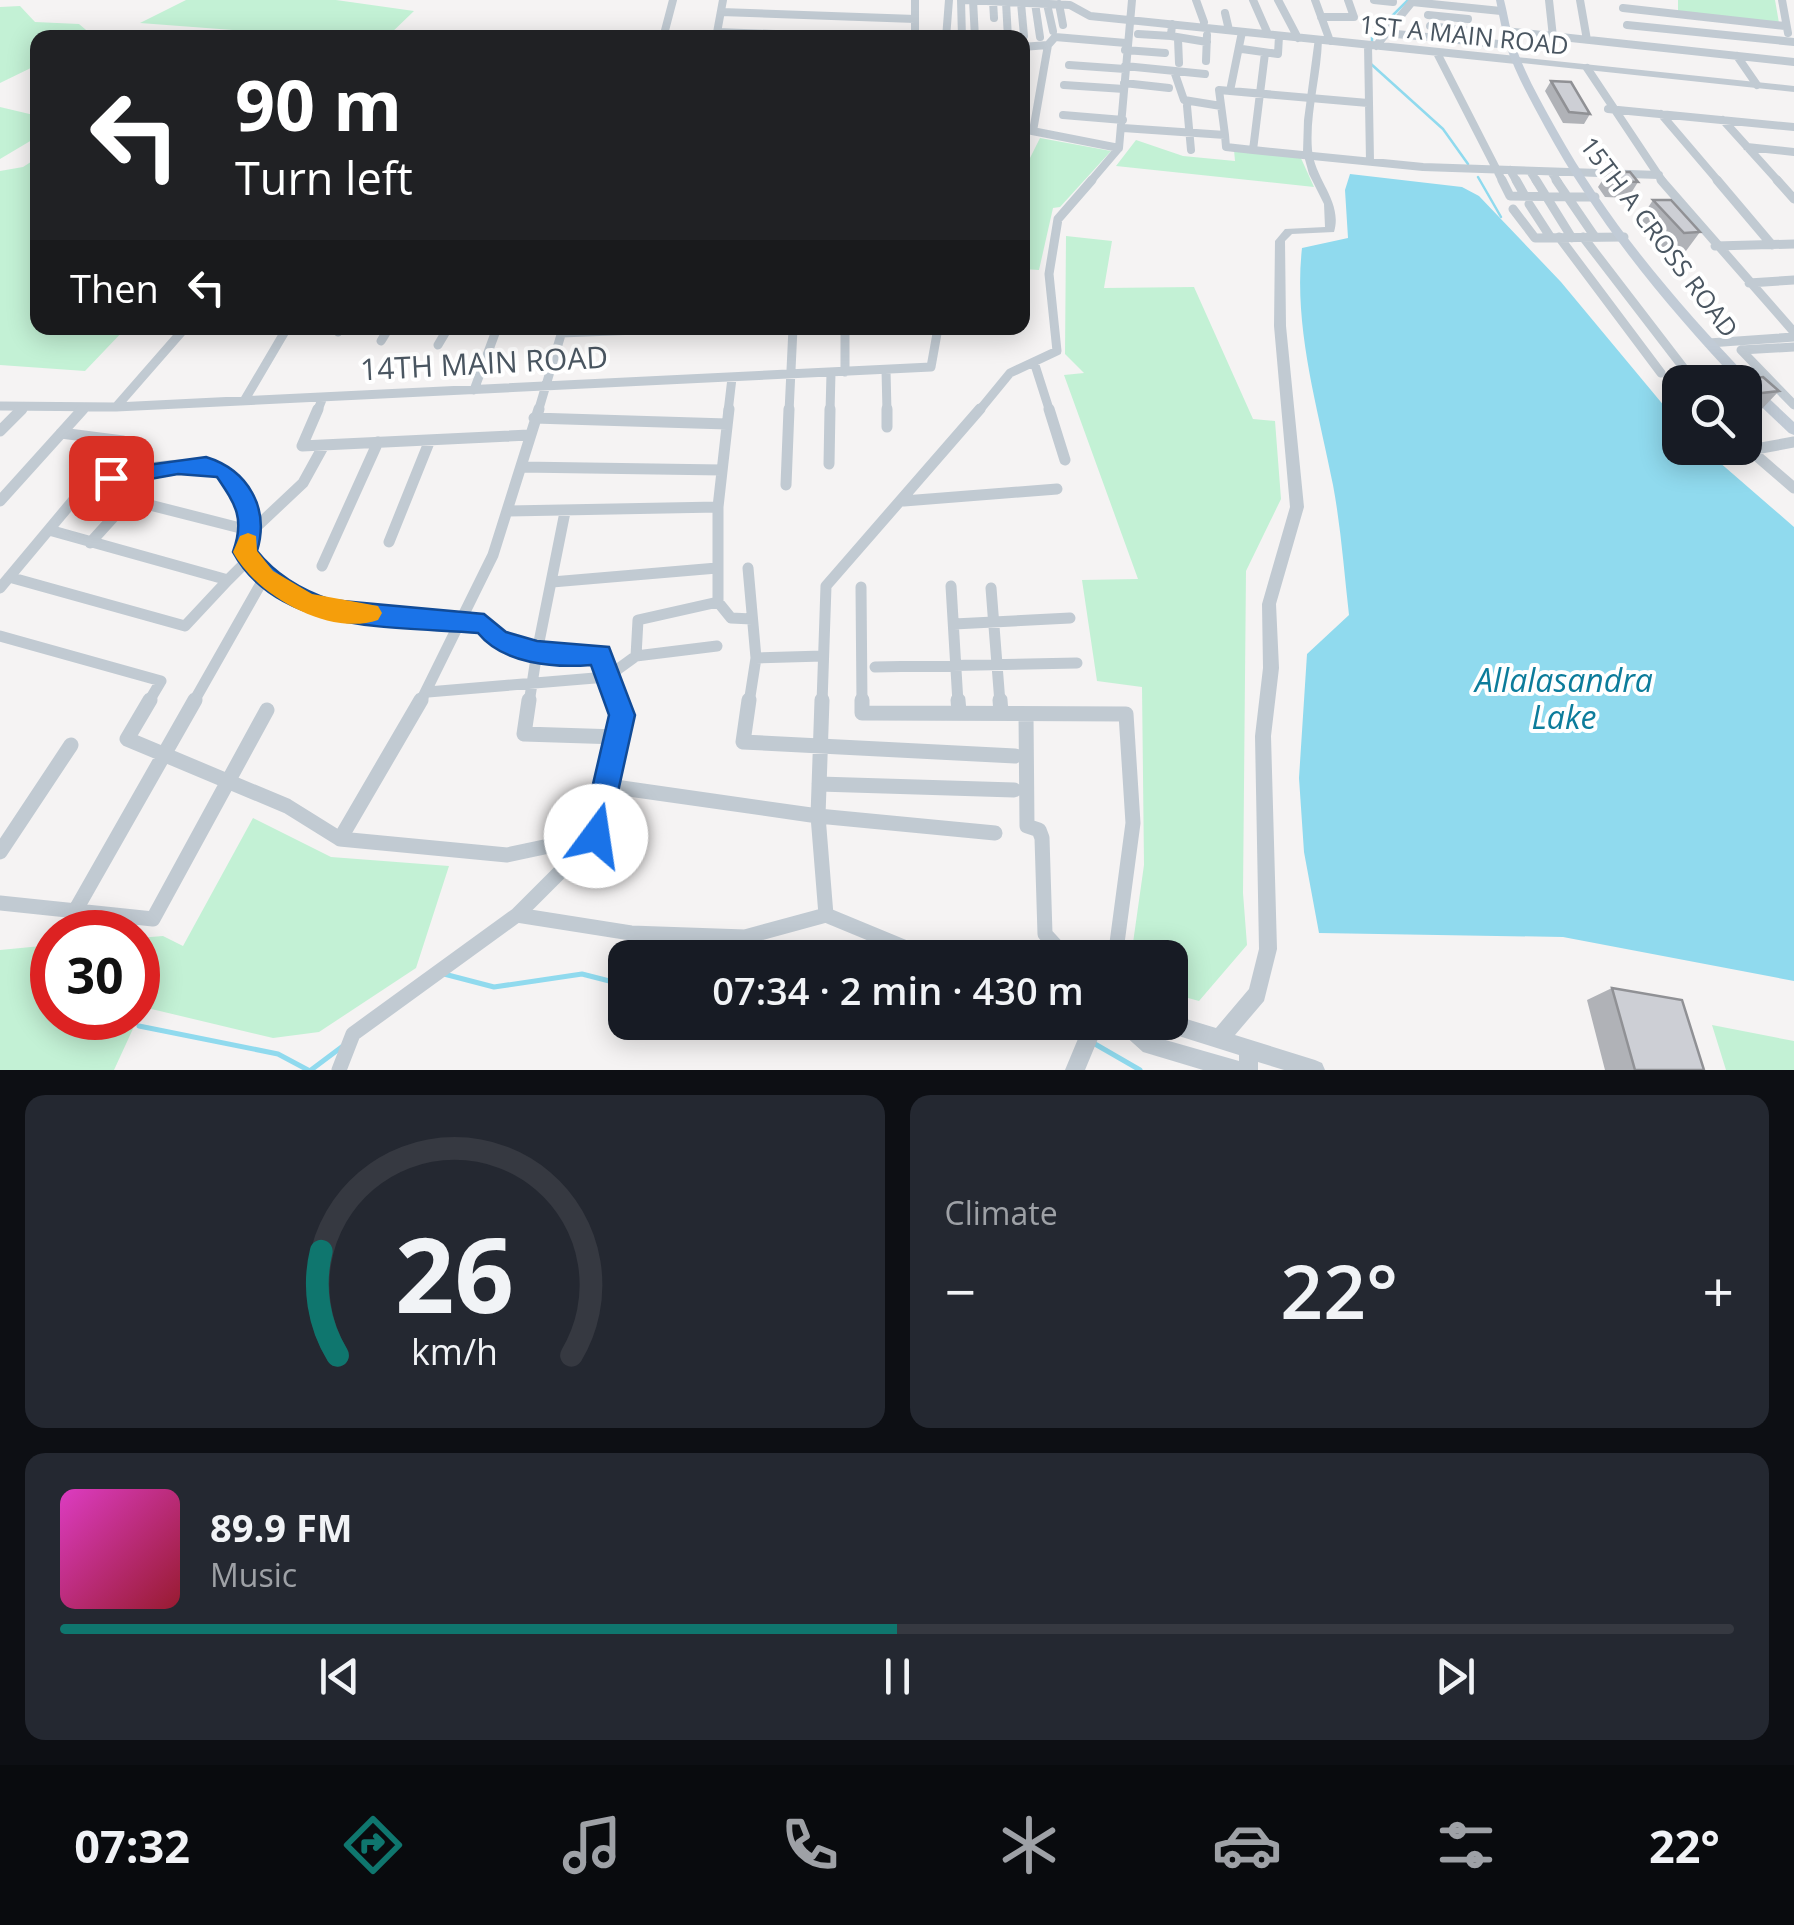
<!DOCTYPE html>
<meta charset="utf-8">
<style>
body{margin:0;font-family:"Open Sans",sans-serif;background:#242831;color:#f1f3f6;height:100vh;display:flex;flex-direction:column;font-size:38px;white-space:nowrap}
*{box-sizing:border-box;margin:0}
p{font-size:32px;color:#9ea1a6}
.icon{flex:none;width:55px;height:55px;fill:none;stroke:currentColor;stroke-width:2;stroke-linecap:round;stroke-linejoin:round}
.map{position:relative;height:1070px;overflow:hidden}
.side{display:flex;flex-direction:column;gap:25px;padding:25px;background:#0d0f14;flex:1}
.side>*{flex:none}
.top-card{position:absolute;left:30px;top:30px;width:1000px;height:305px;border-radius:20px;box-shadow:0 5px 25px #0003;background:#202124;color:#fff;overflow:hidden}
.tools{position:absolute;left:1662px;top:365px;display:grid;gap:20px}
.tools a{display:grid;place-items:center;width:100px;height:100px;border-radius:20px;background:#171b24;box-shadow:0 5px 25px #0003;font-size:50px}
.speed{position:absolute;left:30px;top:910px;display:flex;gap:20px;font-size:50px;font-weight:700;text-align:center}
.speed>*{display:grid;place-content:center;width:130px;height:130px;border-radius:50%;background:#171b24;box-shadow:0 5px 25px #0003;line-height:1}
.speed .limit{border:15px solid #d22;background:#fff;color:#111}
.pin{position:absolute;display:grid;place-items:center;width:85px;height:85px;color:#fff;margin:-42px;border-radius:20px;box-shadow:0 5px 15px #0006}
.me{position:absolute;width:110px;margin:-55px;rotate:14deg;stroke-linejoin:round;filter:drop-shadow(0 0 8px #0008)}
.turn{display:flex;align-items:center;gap:35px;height:210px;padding:0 40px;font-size:45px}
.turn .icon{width:130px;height:130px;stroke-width:2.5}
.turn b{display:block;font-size:70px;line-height:85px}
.then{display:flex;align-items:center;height:95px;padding:0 40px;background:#0003;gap:20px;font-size:38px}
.big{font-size:75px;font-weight:600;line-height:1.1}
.side .tile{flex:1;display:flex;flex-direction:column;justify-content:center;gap:15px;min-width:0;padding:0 35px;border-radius:20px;background:#242831}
.side .dial{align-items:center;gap:0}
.dial svg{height:260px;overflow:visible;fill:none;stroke:#363941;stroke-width:7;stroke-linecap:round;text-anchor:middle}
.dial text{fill:#f1f3f6;stroke:none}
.song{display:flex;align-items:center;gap:30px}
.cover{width:120px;height:120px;border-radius:15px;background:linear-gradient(135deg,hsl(310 70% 55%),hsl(350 70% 35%))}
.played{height:10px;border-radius:5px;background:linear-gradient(90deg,#0f766e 50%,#363941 50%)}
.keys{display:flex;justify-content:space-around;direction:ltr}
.heat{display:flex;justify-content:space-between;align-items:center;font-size:55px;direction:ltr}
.side .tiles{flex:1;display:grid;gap:25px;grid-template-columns:1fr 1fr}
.tile:last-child{grid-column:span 2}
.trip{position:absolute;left:608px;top:940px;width:580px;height:100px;border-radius:20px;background:#171b24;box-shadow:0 5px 25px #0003;font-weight:600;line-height:100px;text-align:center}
.tab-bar{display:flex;height:160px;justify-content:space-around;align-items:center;background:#090b0e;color:#9ea1a6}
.tab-bar .icon{width:70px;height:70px}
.tab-bar .selected{color:#0f766e}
.tab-bar b{font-size:45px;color:#f1f3f6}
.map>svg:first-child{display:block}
.green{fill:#c3f1d5}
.water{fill:#90daee}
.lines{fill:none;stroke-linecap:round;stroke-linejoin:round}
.stream-far1{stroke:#90daee;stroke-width:2.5}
.stream{stroke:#90daee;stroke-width:5}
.minor-far3{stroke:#c1cad2;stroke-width:8}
.minor-far2{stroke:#c1cad2;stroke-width:9}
.minor-far1{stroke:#c1cad2;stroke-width:11}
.minor{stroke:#c1cad2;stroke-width:15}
.tertiary{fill:#c1cad2;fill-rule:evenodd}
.secondary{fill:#c1cbd6;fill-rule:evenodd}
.wall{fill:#b0b2b7}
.building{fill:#cdcfd5;stroke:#909195;stroke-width:2.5}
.route{fill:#1a73e8;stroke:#114b97;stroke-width:2.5}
.slow{fill:#f59e0b}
.labels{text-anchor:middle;stroke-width:8;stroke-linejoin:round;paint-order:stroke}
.far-street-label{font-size:25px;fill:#4a5661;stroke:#fff}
.street-label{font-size:30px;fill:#4a5661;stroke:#fff}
.water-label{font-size:32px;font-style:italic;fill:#0c7c9b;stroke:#fff}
</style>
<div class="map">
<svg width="1794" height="1070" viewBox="0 0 1794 1070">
<rect width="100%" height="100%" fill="#f5f3f3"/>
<!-- green -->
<path class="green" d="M186,0H336L414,11L386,38L324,37L140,23Z
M1678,0H1775L1779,23L1678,13Z
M20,6L35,22L79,24L92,35L38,38L37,65L0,83V7Z
M0,107L38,116L37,137L0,159Z
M1040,138L1111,151L1060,207L1053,208L1039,270L1023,269V159L1030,158Z
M1136,140L1183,156L1235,161L1234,150L1300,156L1314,187L1116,166Z
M37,158L38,328H126L85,371L0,365V171L23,167Z
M1066,236L1112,241L1104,288L1194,287L1253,419L1275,421L1281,499L1246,571L1243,893L1247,945L1199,1001L1170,993V958L1131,957L1144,865L1142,687L1097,681L1082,580L1138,579L1064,375L1084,373L1065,354Z
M253,818L331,857L449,866L416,968L319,1032L273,1038L143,1007L114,1070H0V950L52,945V1018H138V938L163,936L183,946Z
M1712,1025L1794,1041V1070H1726Z"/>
<!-- water -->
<path class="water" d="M1350,174L1462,187L1479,196L1561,282L1680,425V448H1703L1794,527V981L1563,937L1319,933L1304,852L1299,778L1307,654L1349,615C1344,571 1341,528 1333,485C1318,408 1293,327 1302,248L1348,238L1345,190Z"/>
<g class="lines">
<!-- stream-far1 -->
<path class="stream-far1" d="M1372,42V36L1408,0
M1371,64L1443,129L1468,164
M1478,177L1501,217"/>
<!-- stream -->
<path class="stream" d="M444,974L494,987L582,974L625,985
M723,1022L823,1032L881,1022
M1061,1022L1082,1036
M139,1026L278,1054L308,1070
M1095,1044L1140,1070
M311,1070L343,1046"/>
<!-- minor-far3 -->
<path class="minor-far3" d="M915,0V38
M961,0L962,38
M965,0L1070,5L1090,16L1516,60
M973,0L975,38
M1196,0L1204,22
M1253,0L1268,34
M1278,0L1298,38
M1315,0L1330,41
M1374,0L1393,2
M1549,0L1553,37
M1580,0L1587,40
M1782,0L1788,33
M993,1L994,18
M1006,2L1008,38
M1021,3L1024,36
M1035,3L1040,37
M1047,4L1053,31
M1059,4L1063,25
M1623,8L1785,26
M721,12L915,19
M1225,13L1229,30
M1428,15L1468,19
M1321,17H1354L1348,0
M1627,25L1794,42
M1430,26L1471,31L1473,41
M1505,31L1794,62
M717,32L885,38
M1386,33L1509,45
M1138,34L1171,36L1172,24
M1171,36L1207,42
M663,38L673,0
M716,38L723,0
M946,38L949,0
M1178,39L1179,63
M1368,45L1370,161
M1376,46L1412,2L1501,11
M1022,47L1048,45L1055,37L1126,43
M1242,49L1278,54L1279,36
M1125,50L1165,53
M1265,53L1253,150L1423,167L1659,175
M1437,53L1503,182
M1737,56L1757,85
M1206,61L1207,35
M1069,65L1125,69
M1125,66L1205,74
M1587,68L1663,182
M1174,71L1184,100L1221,106
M1124,83L1169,88
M1064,85L1124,89
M1230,91L1242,32
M1187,106L1191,150
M1608,109L1794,127
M1661,114L1719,182
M1063,115L1123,120
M1723,120L1779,182
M1123,128L1225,135L1219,90L1368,103
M1022,129L1119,148
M1033,131L1048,45
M1225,135L1226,147L1253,150
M1747,147L1794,152
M1510,170L1517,182
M1530,171L1537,182
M1551,172L1558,182
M1090,182L1119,148L1132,0"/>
<!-- minor-far2 -->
<path class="minor-far2" d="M1502,180L1510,196L1595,197
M1516,180L1525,196
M1536,180L1572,238
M1556,180L1595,237
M1661,180L1794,332
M1717,180L1772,245
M1777,180L1794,199
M1529,204L1551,238
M1513,209L1535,238L1624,237
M1559,237L1661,373
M1583,237L1689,375
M1715,246L1794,244
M1749,283L1794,280
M845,328V372
M338,332L341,328
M561,333L689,328
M381,341L389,328
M1709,343L1794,337
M438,345L448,328
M1794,347L1741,350L1794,405
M1034,362L1050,412
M886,370L887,412
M474,390L497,328
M244,401L287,328
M0,406L116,407L931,367L938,328
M116,407L185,328
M19,412L23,408
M81,412L84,408
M317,412L323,397
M538,412L563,328
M728,412L732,378
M789,412L793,328
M830,412L831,373
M978,412L1010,373L1057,351L1049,274L1058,219L1092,180"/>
<!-- minor-far1 -->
<path class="minor-far1" d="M318,409L302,446L529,435
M887,409V427
M1049,409L1065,460
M534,418L727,424
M0,431L22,409
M61,433L123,441
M118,447L136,473
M1750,450L1794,488
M1750,450L1794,442
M829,464L830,409
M521,467L722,470
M89,482C160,467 233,436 252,531
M786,485L789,409
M83,488L252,531L245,553C302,627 400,618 484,624L498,640L537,652L529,703
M0,501L83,409
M904,501L1057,489
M509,511L718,507
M565,512L537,652L561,657L600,654L607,677L636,656L717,646
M49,530L228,580L250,558
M252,531L303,483L324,445
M389,542L430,440
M90,543L129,500
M322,566L378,442
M748,568L756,658L749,703
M9,577L185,626L228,580
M552,582L717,568
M951,586L958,703
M861,587L862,703
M0,588L123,441
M991,588L1000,703
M718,602L731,618L752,619
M954,624L1070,618
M0,636L161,681L148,703
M636,656L638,620L718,602V507L729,409
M756,658L823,656
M875,667L1077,663
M428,692L607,677L617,703
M193,703L264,578
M420,703L493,555L539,409
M822,703L826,586L980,409"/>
<!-- minor -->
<path class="minor" d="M150,700L127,739L287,806L340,839L507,855L596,836
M529,700L524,734L618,737
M749,700L743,742L1015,756
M822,700L818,816L826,915L930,958
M862,700V713L1126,714L1133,823L1115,958
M958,700L959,712
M1000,700L1001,713
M1026,715L1027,826L1039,830L1042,838L1045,934L1067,958
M819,784L1014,790
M608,786L818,816L995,833
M340,839L421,700
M0,852L71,745
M0,903L153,919L267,710
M75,911L195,700
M517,915L631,933L745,937L826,915
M339,1070L353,1034L517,915L596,836L622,715L616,700"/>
<!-- tertiary -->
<path class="tertiary" d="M1315,38L1322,40C1321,77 1309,114 1312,150C1315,180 1343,202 1334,232L1292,234L1285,241L1286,326L1304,507L1276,604L1279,668L1271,736L1277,949L1264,1001L1235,1035L1315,1060L1322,1063L1325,1070H1284L1258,1062V1070H1203L1143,1052L1123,1034H1100L1085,1070H1065L1085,1022H1142L1155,1037L1239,1061V1055L1166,1032L1159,1029L1157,1022H1170V1014L1216,1028L1249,989L1259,949L1255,736L1263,668L1262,604L1290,507L1274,326L1275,241L1285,229L1325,227L1324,204L1309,174L1303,152L1304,120Z
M1516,57L1794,86V92L1513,62L1512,60Z"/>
<!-- secondary -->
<path class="secondary" d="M1496,0H1504C1508,15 1510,31 1515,45C1525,74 1541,102 1556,129C1607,221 1677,303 1750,379L1752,382L1750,385L1745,386V382H1738C1665,305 1596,221 1545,127C1531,101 1515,73 1506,45C1502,30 1499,15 1496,0Z
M1755,388L1760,390L1794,422V435L1789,433L1750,396L1748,393L1750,390Z"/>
</g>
<!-- wall -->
<path class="wall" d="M1551,81L1590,114L1584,124L1563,123L1545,91Z
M1608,172L1638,182L1628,198L1605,197L1598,187Z
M1653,200L1700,232L1683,255L1667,256L1638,223Z
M1738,380L1779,391L1759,412L1745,414V382H1735Z
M1612,988L1704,1070H1605L1587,1000Z"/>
<!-- building -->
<path class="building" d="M1551,81L1571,82L1590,114L1569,112Z
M1608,172H1630L1638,182L1614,181Z
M1653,200H1671L1700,232L1684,233Z
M1763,377L1779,391L1753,394L1745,387V382H1740L1738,380Z
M1612,988L1682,1000L1704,1070H1635Z"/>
<!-- route -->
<path class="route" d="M206,457C248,470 270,508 257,551C276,575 301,590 331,600L484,614L506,632L537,641L609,647L635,715L606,846L596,850L585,846L581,836L609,715L591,665C554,668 503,664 478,633C397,626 278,635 233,552C245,519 236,505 217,477L178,474L111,486L100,478L111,470Z"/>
<!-- slow -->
<path class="slow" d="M248,533L256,536L257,551L273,571L312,594L378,606L382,613L378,620C329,637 256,595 233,552L240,536Z"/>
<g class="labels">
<!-- far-street labels -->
<g class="far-street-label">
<text transform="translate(1464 35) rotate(6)" y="9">1ST A MAIN ROAD</text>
<text transform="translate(1659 237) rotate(53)" y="9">15TH A CROSS ROAD</text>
</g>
<!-- street labels -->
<g class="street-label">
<text transform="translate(484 364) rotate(-3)" y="10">14TH MAIN ROAD</text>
</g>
<!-- water labels -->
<g class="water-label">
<text x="1564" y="692">Allalasandra<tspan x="1564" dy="37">Lake</tspan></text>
</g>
</g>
</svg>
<div class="tools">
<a><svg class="icon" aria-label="search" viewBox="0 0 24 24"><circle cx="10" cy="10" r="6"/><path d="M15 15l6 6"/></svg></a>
</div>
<div class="speed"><div class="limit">30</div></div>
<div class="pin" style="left:111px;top:478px;background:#d93025"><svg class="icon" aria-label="arrive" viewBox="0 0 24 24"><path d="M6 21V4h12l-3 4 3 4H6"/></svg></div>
<svg class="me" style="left:596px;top:836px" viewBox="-20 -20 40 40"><circle r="19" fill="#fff"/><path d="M0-13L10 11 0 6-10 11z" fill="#1a73e8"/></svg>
<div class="trip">07:34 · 2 min · 430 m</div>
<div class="top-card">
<div class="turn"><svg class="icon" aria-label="left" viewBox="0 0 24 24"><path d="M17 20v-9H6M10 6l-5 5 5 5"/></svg><div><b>90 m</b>Turn left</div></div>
<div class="then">Then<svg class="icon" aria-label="left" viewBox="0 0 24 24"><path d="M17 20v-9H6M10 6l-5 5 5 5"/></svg></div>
</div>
</div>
<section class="side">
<div class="tiles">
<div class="tile dial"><svg viewBox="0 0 100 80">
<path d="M14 69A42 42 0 1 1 86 69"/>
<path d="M14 69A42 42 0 0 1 9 37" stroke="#0f766e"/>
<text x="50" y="56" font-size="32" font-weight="700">26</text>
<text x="50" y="72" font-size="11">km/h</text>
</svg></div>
<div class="tile"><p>Climate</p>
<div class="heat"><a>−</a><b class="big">22°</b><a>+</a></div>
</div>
<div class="tile">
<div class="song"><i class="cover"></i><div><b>89.9 FM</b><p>Music</p></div></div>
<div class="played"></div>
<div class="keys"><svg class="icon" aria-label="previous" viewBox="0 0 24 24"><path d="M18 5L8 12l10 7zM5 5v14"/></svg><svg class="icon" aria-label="pause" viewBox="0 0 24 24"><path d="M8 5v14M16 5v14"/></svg><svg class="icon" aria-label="next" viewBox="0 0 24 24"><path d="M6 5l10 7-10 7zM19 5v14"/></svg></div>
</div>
</div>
</section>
<nav class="tab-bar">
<b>07:32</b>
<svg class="icon selected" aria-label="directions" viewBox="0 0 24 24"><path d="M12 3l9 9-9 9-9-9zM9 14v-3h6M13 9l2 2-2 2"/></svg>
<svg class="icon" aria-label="music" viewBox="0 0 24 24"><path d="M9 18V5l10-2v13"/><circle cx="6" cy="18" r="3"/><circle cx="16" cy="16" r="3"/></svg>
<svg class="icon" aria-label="phone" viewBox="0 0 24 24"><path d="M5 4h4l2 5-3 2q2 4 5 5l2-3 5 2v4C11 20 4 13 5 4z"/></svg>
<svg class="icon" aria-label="climate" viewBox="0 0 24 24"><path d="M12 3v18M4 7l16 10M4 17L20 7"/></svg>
<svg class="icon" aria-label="car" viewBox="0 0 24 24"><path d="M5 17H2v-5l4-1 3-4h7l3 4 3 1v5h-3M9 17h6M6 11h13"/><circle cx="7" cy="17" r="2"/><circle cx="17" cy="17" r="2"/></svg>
<svg class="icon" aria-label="filters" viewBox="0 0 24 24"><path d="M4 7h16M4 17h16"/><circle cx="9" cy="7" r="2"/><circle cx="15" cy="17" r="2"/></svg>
<b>22°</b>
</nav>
